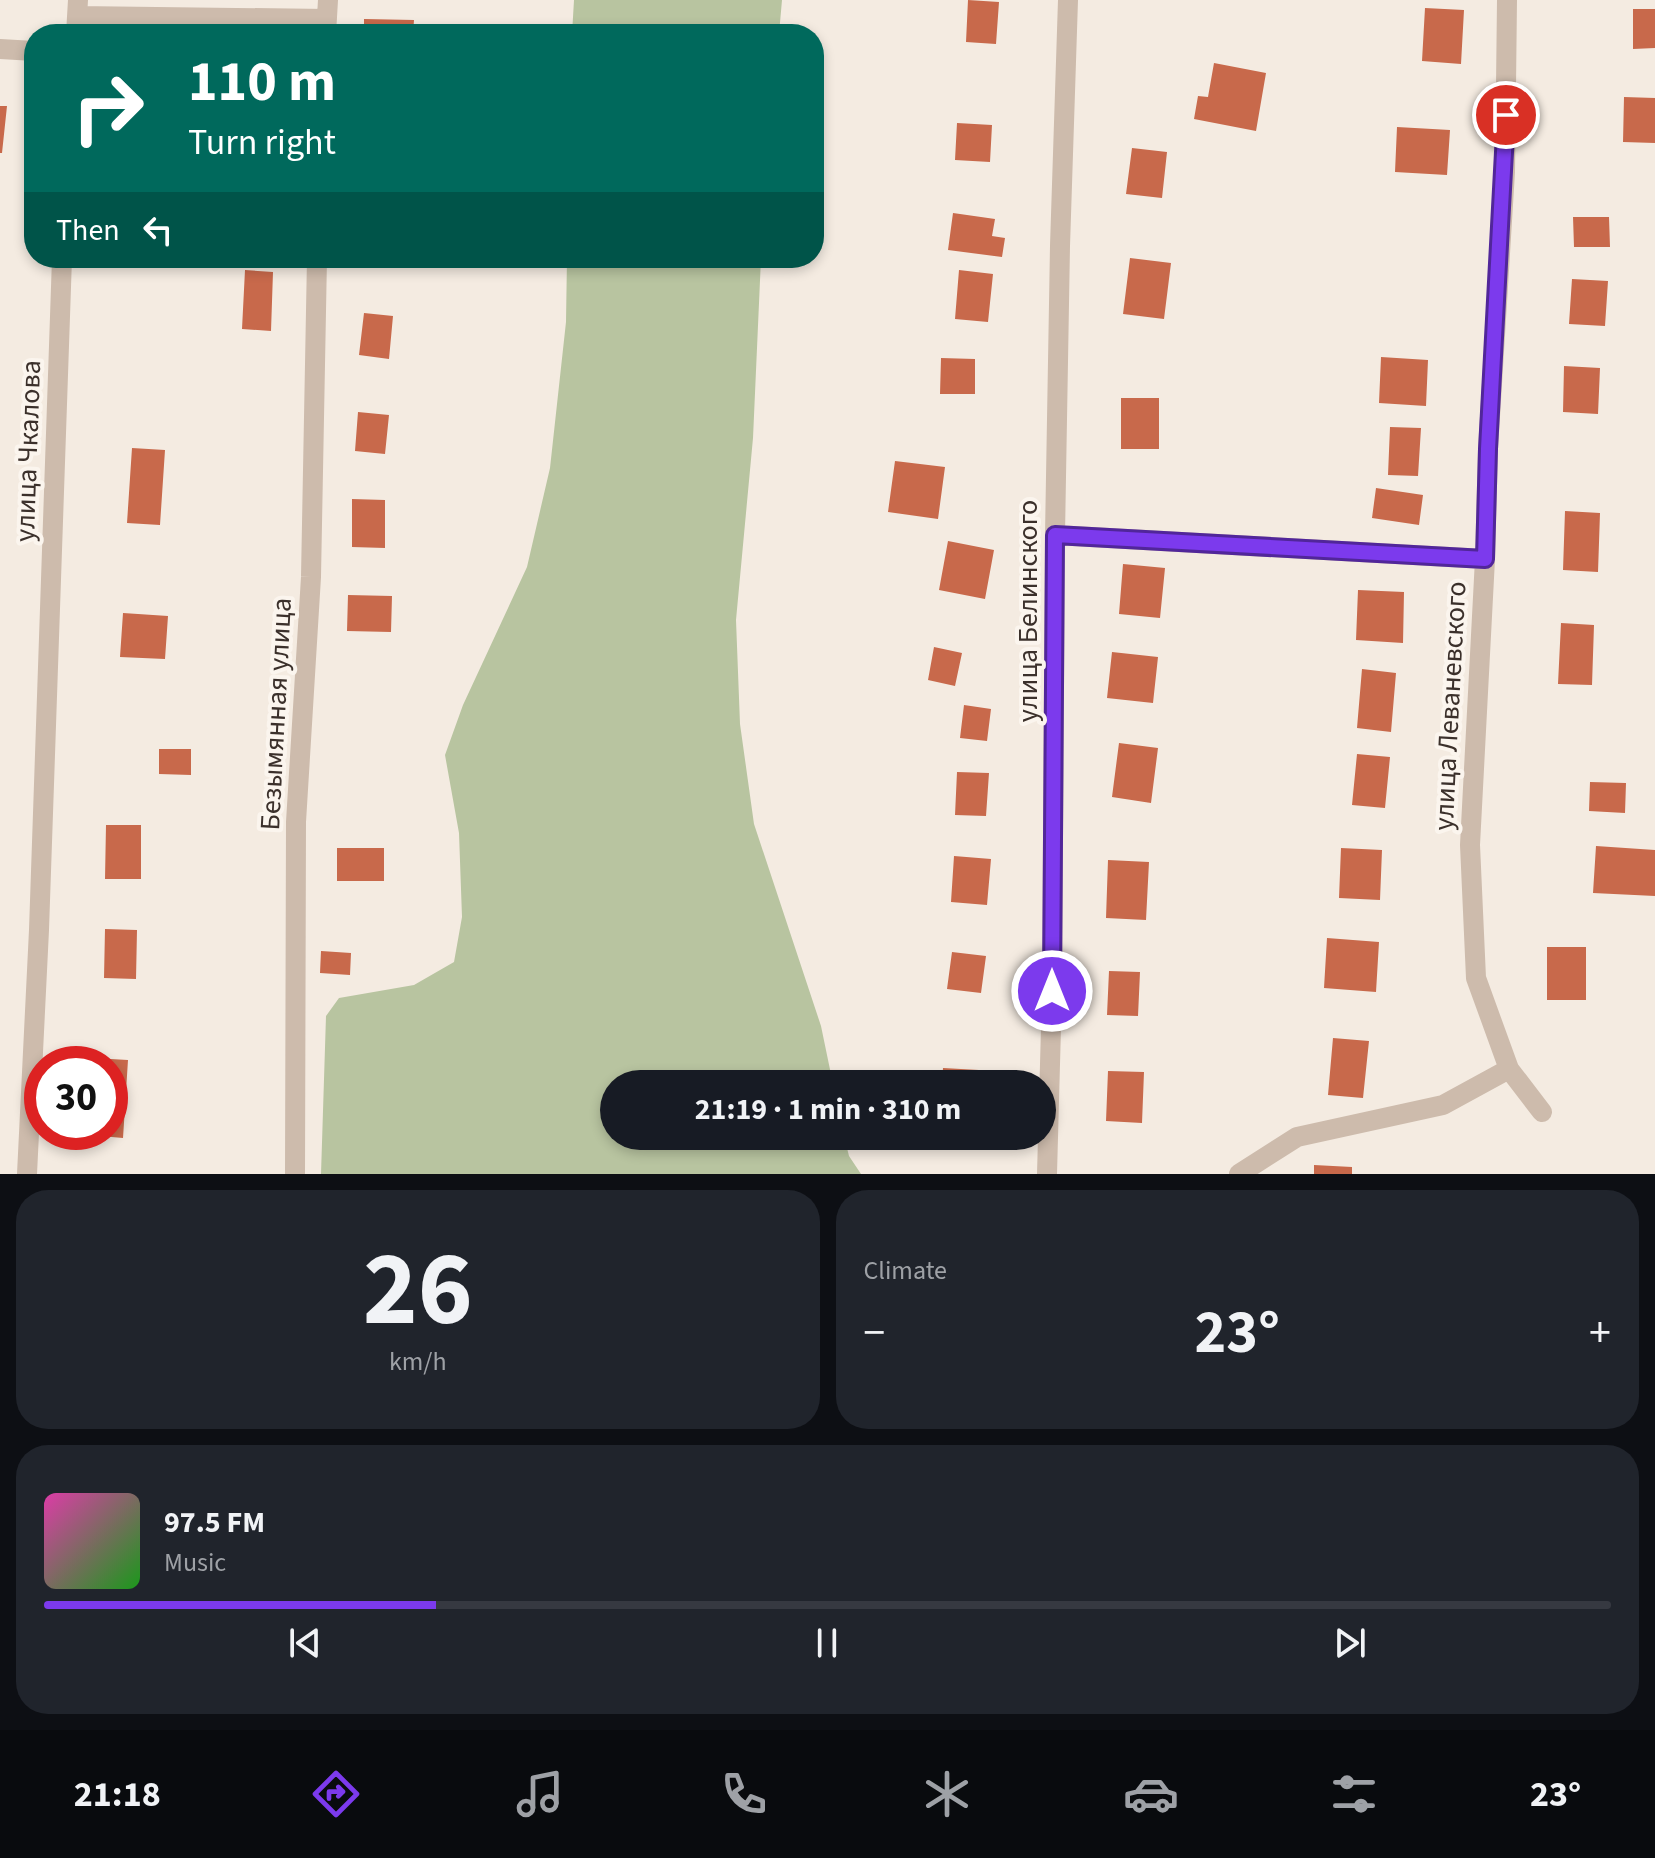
<!DOCTYPE html>
<meta charset="utf-8">
<style>
body{margin:0;font-family:"Source Sans 3",sans-serif;background:#20242c;color:#f1f3f6;height:100vh;display:flex;flex-direction:column;font-size:30px;white-space:nowrap}
*{box-sizing:border-box;margin:0}
p{font-size:26px;color:#9ea1a6}
.icon{flex:none;width:44px;height:44px;fill:none;stroke:currentColor;stroke-width:2;stroke-linecap:round;stroke-linejoin:round}
.map{position:relative;height:1174px;overflow:hidden}
.sheet{display:flex;flex-direction:column;gap:16px;padding:16px;background:#0d0f14;flex:1}
.sheet>*{flex:none}
.hud{position:absolute;left:24px;top:24px;width:800px;height:244px;border-radius:32px;box-shadow:0 4px 12px #0003;background:#00695c;color:#fff;overflow:hidden}
.speed{position:absolute;left:24px;top:1046px;display:flex;gap:16px;font-size:40px;font-weight:700;text-align:center}
.speed>*{display:grid;place-content:center;width:104px;height:104px;border-radius:50%;background:#171b24;box-shadow:0 4px 12px #0003;line-height:1}
.speed .limit{border:12px solid #d22;background:#fff;color:#111}
.pin{position:absolute;display:grid;place-items:center;width:68px;height:68px;color:#fff;margin:-34px;border:4px solid #fff;border-radius:50%;box-shadow:0 2px 8px #0007}
.me{position:absolute;width:88px;margin:-44px;rotate:0deg;stroke-linejoin:round;filter:drop-shadow(0 0 6px #0008)}
.turn{display:flex;align-items:center;gap:28px;height:168px;padding:0 32px;font-size:36px}
.turn .icon{width:104px;height:104px;stroke-width:2.5}
.turn b{display:block;font-size:56px;line-height:68px}
.then{display:flex;align-items:center;height:76px;padding:0 32px;background:#0003;gap:16px;font-size:30px}
.big{font-size:60px;font-weight:700;line-height:1.1}
.sheet .card{flex:1;display:flex;flex-direction:column;justify-content:center;gap:12px;min-width:0;padding:0 28px;border-radius:32px;background:#20242c}
.sheet .dial{align-items:center;gap:0}
.dial b{font-size:104px;line-height:1}
.song{display:flex;align-items:center;gap:24px}
.cover{width:96px;height:96px;border-radius:12px;background:linear-gradient(135deg,hsl(320 70% 55%),hsl(120 70% 35%))}
.played{height:8px;border-radius:4px;background:linear-gradient(90deg,#7c3aed 25%,#363941 25%)}
.keys{display:flex;justify-content:space-around;direction:ltr}
.heat{display:flex;justify-content:space-between;align-items:center;font-size:44px;direction:ltr}
.sheet .tiles{flex:1;display:grid;gap:16px;grid-template-columns:1fr 1fr}
.card:last-child{grid-column:span 2}
.trip{position:absolute;left:600px;top:1070px;width:456px;height:80px;border-radius:40px;background:#171b24;box-shadow:0 4px 12px #0003;font-weight:700;line-height:80px;text-align:center}
.tab-bar{display:flex;height:128px;justify-content:space-around;align-items:center;background:#090b0e;color:#9ea1a6}
.tab-bar .icon{width:56px;height:56px}
.tab-bar .on{color:#7c3aed}
.tab-bar b{font-size:36px;color:#f1f3f6}
.map>svg:first-child{display:block}
.green{fill:#b8c4a0}
.building{fill:#c8694b}
.lines{fill:none;stroke-linecap:round;stroke-linejoin:round}
.minor{stroke:#cdbbac;stroke-width:20}
.route-casing{stroke:#51269a;stroke-width:20}
.route{stroke:#7c3aed;stroke-width:14}
.labels{text-anchor:middle;stroke-width:8;stroke-linejoin:round;paint-order:stroke}
.street-label{font-size:28px;fill:#3b302b;stroke:#fbf5ee}
</style>
<div class="map">
<svg width="1655" height="1174" viewBox="0 0 1655 1174">
<rect width="100%" height="100%" fill="#f4ebe1"/>
<!-- green -->
<path class="green" d="M574,0H782L779,34H572Z
M567,258H761L753,438L736,620L740,724L754,824L821,1026L833,1084H614V1136H844L849,1156L861,1174H321L326,1016L339,998L414,985L454,962L462,917L459,833L445,755L463,705L527,567L550,468L566,322Z"/>
<!-- building -->
<path class="building" d="M968,0L999,2L996,44L966,42Z
M1425,8L1464,10L1461,64L1422,61Z
M1633,9H1655V48L1633,49Z
M364,19L414,20L413,34H364Z
M1214,63L1266,73L1256,131L1194,119L1198,96L1208,97Z
M1624,97L1655,98V143L1623,142Z
M0,106H7L2,153H0Z
M957,123L992,125L990,162L955,160Z
M1397,127L1450,130L1447,175L1395,172Z
M1132,148L1167,152L1162,198L1126,194Z
M953,213L995,219L992,236L1005,238L1002,257L948,250Z
M1573,217H1609L1610,247H1574Z
M1130,258L1171,263L1164,319L1123,314Z
M245,270L273,272L271,331L242,329Z
M959,270L993,274L988,322L955,319Z
M1572,279L1608,281L1605,326L1569,324Z
M364,313L393,316L389,359L359,355Z
M1381,357L1428,360L1426,406L1379,403Z
M941,358L975,359V394H940Z
M1564,366L1600,368L1598,414L1563,412Z
M1121,398H1159V449H1121Z
M358,412L389,415L385,454L355,451Z
M1390,427L1421,428L1418,476L1388,475Z
M132,448L165,450L160,525L127,523Z
M895,461L945,467L938,519L888,512Z
M1376,488L1423,495L1419,525L1372,518Z
M352,499L385,500V548L352,547Z
M1565,511L1600,513L1598,572L1563,570Z
M948,541L994,550L985,599L939,590Z
M1123,564L1165,568L1160,618L1119,614Z
M1358,590L1404,592L1403,643L1356,640Z
M348,595L392,596L391,632L347,631Z
M123,613L168,616L165,659L120,657Z
M1561,623L1594,625L1592,685L1558,684Z
M934,647L962,653L955,686L928,680Z
M1112,652L1158,657L1153,703L1107,698Z
M1362,669L1396,673L1391,732L1357,728Z
M964,705L991,709L987,741L960,738Z
M1119,743L1158,748L1151,803L1112,797Z
M159,749H191V775L159,774Z
M1357,754L1390,757L1385,808L1352,805Z
M957,772L989,773L986,816L955,815Z
M1590,782L1626,783L1625,813L1589,811Z
M106,825H141V879H105Z
M1596,846L1655,850V896L1593,893Z
M337,848H384V881H337Z
M1341,848L1382,850L1380,900L1339,898Z
M954,856L991,859L987,905L951,902Z
M1108,860L1149,862L1146,920L1106,918Z
M105,929L137,930L136,979L104,978Z
M1327,938L1379,942L1376,992L1324,988Z
M1547,947H1586V1000H1547Z
M321,951L351,953L350,975L320,973Z
M952,952L986,956L981,993L947,989Z
M1109,971L1140,972L1138,1016L1107,1015Z
M1333,1038L1369,1041L1363,1098L1328,1095Z
M93,1058L128,1060L123,1138L89,1135V1132H110V1064H93Z
M943,1068L979,1070V1084H942Z
M1108,1071L1144,1072L1142,1123L1106,1121Z
M1314,1165L1352,1167V1174H1314Z"/>
<g class="lines">
<!-- minor -->
<path class="minor" d="M1507,0L1505,172L1488,449L1485,559L1470,845L1476,978L1509,1069L1542,1112
M77,16L327,19
M76,34L78,0
M326,34L328,0
M0,49L34,51
M1055,535L1485,559
M27,1174L39,930L62,258
M295,1174L296,822L311,577L317,258
M1047,1174L1052,991L1055,535L1060,246L1068,0
M1239,1174L1297,1137L1443,1105L1509,1069"/>
</g>
<g class="lines">
<!-- route casing -->
<g class="route-casing">
<path id="route" d="M1052,991L1055,535L1485,559L1488,449L1506,115"/>
</g>
<!-- route -->
<use href="#route" class="route"/>
</g>
<g class="labels">
<!-- street labels -->
<g class="street-label">
<text transform="translate(27 451) rotate(-88)" y="10">улица Чкалова</text>
<text transform="translate(1027 611) rotate(-90)" y="10">улица Белинского</text>
<text transform="translate(1449 706) rotate(-87)" y="10">улица Леваневского</text>
<text transform="translate(275 714) rotate(-87)" y="10">Безымянная улица</text>
</g>
</g>
</svg>
<div class="speed"><div class="limit">30</div></div>
<div class="pin" style="left:1506px;top:115px;background:#d93025"><svg class="icon" aria-label="arrive" viewBox="0 0 24 24"><path d="M6 21V4h12l-3 4 3 4H6"/></svg></div>
<svg class="me" style="left:1052px;top:991px" viewBox="-20 -20 40 40"><circle r="17" fill="#7c3aed" stroke="#fff" stroke-width="3"/><path d="M0-11L8 9 0 5-8 9z" fill="#fff"/></svg>
<div class="trip">21:19 · 1 min · 310 m</div>
<div class="hud">
<div class="turn"><svg class="icon" aria-label="right" viewBox="0 0 24 24"><path d="M7 20v-9h11M14 6l5 5-5 5"/></svg><div><b>110 m</b>Turn right</div></div>
<div class="then">Then<svg class="icon" aria-label="left" viewBox="0 0 24 24"><path d="M17 20v-9H6M10 6l-5 5 5 5"/></svg></div>
</div>
</div>
<section class="sheet">
<div class="tiles">
<div class="card dial"><b>26</b><p>km/h</p></div>
<div class="card"><p>Climate</p>
<div class="heat"><a>−</a><b class="big">23°</b><a>+</a></div>
</div>
<div class="card">
<div class="song"><i class="cover"></i><div><b>97.5 FM</b><p>Music</p></div></div>
<div class="played"></div>
<div class="keys"><svg class="icon" aria-label="previous" viewBox="0 0 24 24"><path d="M18 5L8 12l10 7zM5 5v14"/></svg><svg class="icon" aria-label="pause" viewBox="0 0 24 24"><path d="M8 5v14M16 5v14"/></svg><svg class="icon" aria-label="next" viewBox="0 0 24 24"><path d="M6 5l10 7-10 7zM19 5v14"/></svg></div>
</div>
</div>
</section>
<nav class="tab-bar">
<b>21:18</b>
<svg class="icon on" aria-label="directions" viewBox="0 0 24 24"><path d="M12 3l9 9-9 9-9-9zM9 14v-3h6M13 9l2 2-2 2"/></svg>
<svg class="icon" aria-label="music" viewBox="0 0 24 24"><path d="M9 18V5l10-2v13"/><circle cx="6" cy="18" r="3"/><circle cx="16" cy="16" r="3"/></svg>
<svg class="icon" aria-label="phone" viewBox="0 0 24 24"><path d="M5 4h4l2 5-3 2q2 4 5 5l2-3 5 2v4C11 20 4 13 5 4z"/></svg>
<svg class="icon" aria-label="climate" viewBox="0 0 24 24"><path d="M12 3v18M4 7l16 10M4 17L20 7"/></svg>
<svg class="icon" aria-label="car" viewBox="0 0 24 24"><path d="M5 17H2v-5l4-1 3-4h7l3 4 3 1v5h-3M9 17h6M6 11h13"/><circle cx="7" cy="17" r="2"/><circle cx="17" cy="17" r="2"/></svg>
<svg class="icon" aria-label="filters" viewBox="0 0 24 24"><path d="M4 7h16M4 17h16"/><circle cx="9" cy="7" r="2"/><circle cx="15" cy="17" r="2"/></svg>
<b>23°</b>
</nav>
